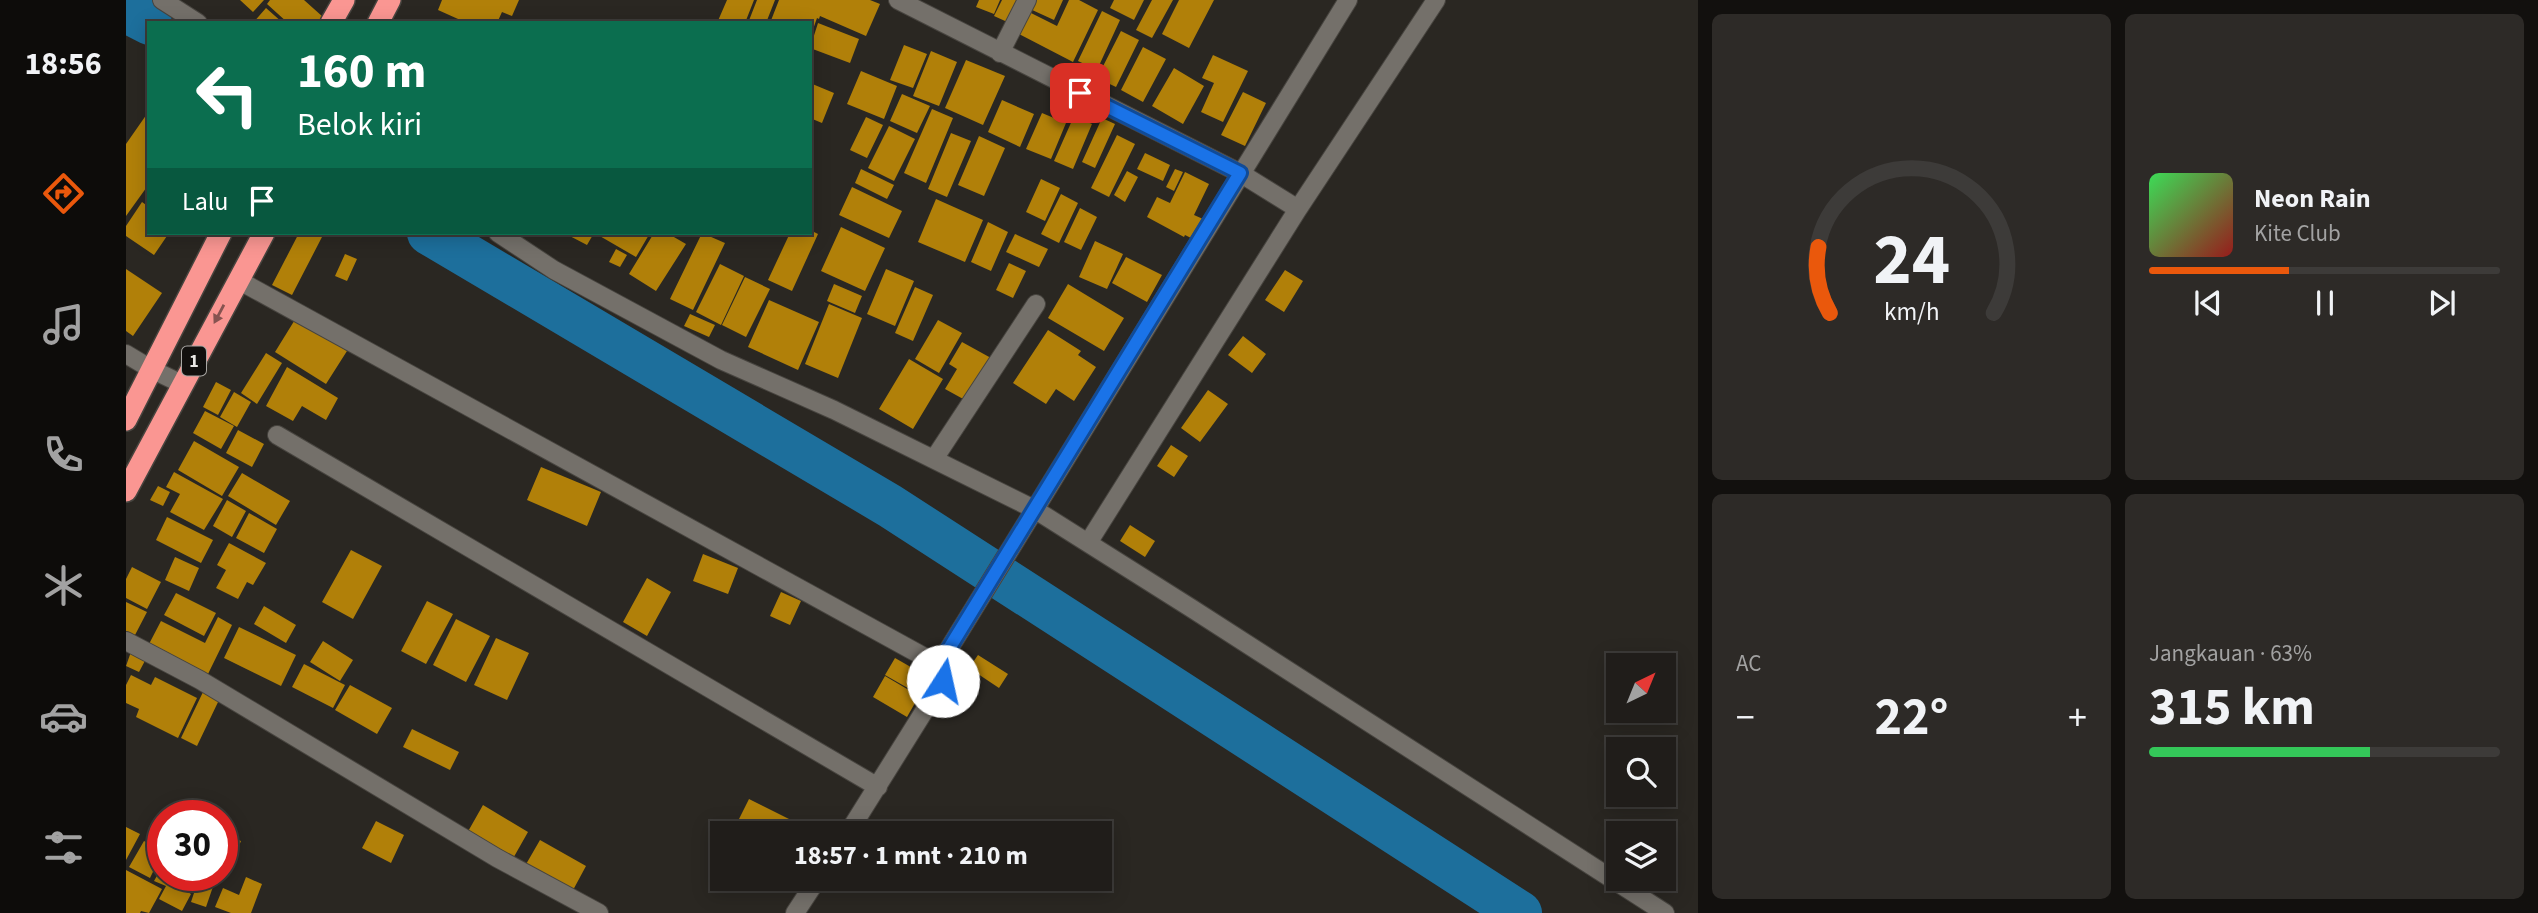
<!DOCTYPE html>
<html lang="id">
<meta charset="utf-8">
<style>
body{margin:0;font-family:"Source Sans 3",sans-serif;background:#2d2a27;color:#f1f3f6;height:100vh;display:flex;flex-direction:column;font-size:26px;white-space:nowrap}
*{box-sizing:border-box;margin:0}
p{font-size:23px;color:#a2a2a2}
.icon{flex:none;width:38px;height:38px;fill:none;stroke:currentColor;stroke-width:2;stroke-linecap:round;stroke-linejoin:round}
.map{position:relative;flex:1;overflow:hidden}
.drawer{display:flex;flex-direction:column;gap:14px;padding:14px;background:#12100e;width:840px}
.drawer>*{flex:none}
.hud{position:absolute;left:21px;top:21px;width:665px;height:214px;border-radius:0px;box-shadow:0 4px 18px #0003,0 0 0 2px #3d3b39;background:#0b6e4f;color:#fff;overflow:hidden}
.needle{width:46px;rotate:43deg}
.tools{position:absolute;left:1480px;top:653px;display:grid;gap:14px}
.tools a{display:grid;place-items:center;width:70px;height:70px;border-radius:0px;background:#201d1a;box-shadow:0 4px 18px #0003,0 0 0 2px #3d3b39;font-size:35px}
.speed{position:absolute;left:21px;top:800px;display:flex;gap:14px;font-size:35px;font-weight:700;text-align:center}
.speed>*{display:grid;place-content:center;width:91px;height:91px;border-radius:50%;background:#201d1a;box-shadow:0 4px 18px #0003,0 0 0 2px #3d3b39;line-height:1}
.speed .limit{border:10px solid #d22;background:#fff;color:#111}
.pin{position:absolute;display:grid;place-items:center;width:60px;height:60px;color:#fff;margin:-30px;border-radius:14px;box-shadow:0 4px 10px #0006}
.me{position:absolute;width:77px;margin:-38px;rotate:10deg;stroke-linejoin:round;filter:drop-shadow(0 0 5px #0008)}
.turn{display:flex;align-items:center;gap:24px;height:147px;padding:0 35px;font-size:32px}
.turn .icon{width:91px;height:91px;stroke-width:2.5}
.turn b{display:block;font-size:49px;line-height:60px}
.then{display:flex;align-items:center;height:66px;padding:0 35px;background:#0003;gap:14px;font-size:26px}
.big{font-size:52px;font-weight:700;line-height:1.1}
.drawer .card{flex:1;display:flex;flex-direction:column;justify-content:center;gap:10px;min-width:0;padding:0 24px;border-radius:10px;background:#2d2a27}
.drawer .dial{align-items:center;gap:0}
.dial svg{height:182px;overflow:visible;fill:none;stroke:#3d3b39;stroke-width:7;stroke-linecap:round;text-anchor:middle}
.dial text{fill:#f1f3f6;stroke:none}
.song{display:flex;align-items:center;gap:21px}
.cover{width:84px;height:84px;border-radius:10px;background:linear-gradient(135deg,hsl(130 70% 55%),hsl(0 70% 35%))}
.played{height:7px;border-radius:4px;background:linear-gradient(90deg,#ea580c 40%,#3d3b39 40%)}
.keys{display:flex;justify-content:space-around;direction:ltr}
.heat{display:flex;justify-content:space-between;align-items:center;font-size:38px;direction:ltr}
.charge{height:10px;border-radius:5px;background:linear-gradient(90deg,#34c759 63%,#3d3b39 0)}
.drawer .tiles{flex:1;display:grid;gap:14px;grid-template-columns:repeat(2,1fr)}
.trip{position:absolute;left:584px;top:821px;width:402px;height:70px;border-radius:0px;background:#201d1a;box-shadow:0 4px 18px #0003,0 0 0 2px #3d3b39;font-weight:700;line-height:70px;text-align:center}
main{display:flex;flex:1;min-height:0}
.dock{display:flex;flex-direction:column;width:126px;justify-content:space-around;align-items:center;background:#0d0c0a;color:#a2a2a2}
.dock .icon{width:49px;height:49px}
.dock .on{color:#ea580c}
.dock b{font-size:32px;color:#f1f3f6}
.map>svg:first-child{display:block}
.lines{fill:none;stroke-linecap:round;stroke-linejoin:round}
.river{stroke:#1d6f9c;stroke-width:44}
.building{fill:#b18009}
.minor-casing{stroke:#47443f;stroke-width:20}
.highway-casing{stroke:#47443f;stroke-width:24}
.minor{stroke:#74706a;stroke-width:18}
.highway{stroke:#fa9692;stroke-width:21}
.oneway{fill:#865350}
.route-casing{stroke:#114b97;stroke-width:18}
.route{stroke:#1a73e8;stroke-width:12}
.labels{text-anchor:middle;stroke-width:7;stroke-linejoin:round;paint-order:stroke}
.shield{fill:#12100e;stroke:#a9a7a4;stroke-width:2}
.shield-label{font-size:18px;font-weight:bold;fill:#eae8e5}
</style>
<main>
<nav class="dock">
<b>18:56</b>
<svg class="icon on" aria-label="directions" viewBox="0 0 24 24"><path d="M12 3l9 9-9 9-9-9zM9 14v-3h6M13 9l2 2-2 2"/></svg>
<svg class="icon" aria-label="music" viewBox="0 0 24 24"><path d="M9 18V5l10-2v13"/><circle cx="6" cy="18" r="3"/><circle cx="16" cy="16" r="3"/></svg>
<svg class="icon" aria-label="phone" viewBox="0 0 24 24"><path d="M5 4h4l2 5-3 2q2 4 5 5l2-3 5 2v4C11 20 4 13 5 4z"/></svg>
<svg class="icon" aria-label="climate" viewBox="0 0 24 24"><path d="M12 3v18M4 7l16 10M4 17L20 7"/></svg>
<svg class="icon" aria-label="car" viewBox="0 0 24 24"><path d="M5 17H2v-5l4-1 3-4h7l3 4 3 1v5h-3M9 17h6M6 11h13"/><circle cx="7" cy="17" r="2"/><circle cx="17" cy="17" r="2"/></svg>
<svg class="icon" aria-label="filters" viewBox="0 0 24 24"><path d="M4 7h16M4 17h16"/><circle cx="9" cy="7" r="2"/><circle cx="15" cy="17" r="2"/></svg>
</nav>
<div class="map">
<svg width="1572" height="913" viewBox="0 0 1572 913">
<rect width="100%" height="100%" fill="#2a2722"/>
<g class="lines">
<!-- river -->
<path class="river" d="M0,11L24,23
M303,233L764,506L1394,913"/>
</g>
<!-- building -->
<path class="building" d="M114,0H138L127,12Z
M144,0H178L197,17L192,23H162L141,4Z
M316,0H393L386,16L376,12L371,23H341L312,10Z
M601,0H628L619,23H591Z
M631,0H649L640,23H622Z
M653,0H744L754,4L740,36L694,16L693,19L691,18L685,35L684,23H644Z
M853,0H874L868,14L850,7Z
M876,0H900L888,25L868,16Z
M909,0H937L928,20L904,9Z
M943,0H953L972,10L947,62L893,34L903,12L931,26Z
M988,0H1018L1008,20L984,8Z
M1026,0H1047L1026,38L1010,30Z
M1053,0H1088L1063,48L1036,34Z
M140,8L157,23H127Z
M976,11L994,20L971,70L952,61Z
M692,23L733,39L724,63L684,48Z
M995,31L1013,40L990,87L971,78Z
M778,45L801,54L787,88L764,80Z
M1017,47L1040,59L1017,102L995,90Z
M805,51L831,62L813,106L787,96Z
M1087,55L1122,71L1097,122L1075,112L1088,83L1076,78Z
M840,60L879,76L857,125L819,108Z
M1048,68L1078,86L1057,124L1026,106Z
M735,71L771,86L758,119L721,104Z
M684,83L708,93L696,123L684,118Z
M1117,92L1140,103L1119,146L1095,135Z
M776,94L804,106L791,133L764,121Z
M876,100L908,114L894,147L862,132Z
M806,109L827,118L800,183L778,173Z
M23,111V184L0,216V144Z
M916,113L940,123L925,159L900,149Z
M948,116L966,124L947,169L928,161Z
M740,117L757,125L741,158L724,150Z
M976,118L989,124L969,168L956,162Z
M763,126L789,139L768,181L742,168Z
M825,133L845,141L821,197L802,189Z
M991,135L1009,144L983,197L965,188Z
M853,136L879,148L858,196L832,185Z
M1019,153L1044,165L1037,181L1011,169Z
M735,169L768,185L761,199L729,183Z
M1049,169L1057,172L1048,191L1040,187Z
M1001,171L1012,177L999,202L988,195Z
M1059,172L1083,184L1068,215L1077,219L1067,239L1059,235L1058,237L1021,217L1031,197L1044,203Z
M915,179L934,188L919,221L900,212Z
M726,187L776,211L763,238L713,215Z
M935,194L952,203L933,243L915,234Z
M810,199L857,220L839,262L792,242Z
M16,202L23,207V233H43L28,255L0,236V226Z
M954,208L971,217L955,250L938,242Z
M862,222L882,232L865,271L845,262Z
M715,227L759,248L739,291L695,271Z
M684,230L692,234L666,291L642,280L664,233H684Z
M173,233H188L196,237L166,295L146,285Z
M438,233H468L461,245Z
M473,233H524L510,257L472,235Z
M528,233H541L560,244L530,291L503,274Z
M576,233L599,243L567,310L544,299Z
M889,234L922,249L913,267L880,252Z
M969,241L997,254L981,289L953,277Z
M490,249L501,255L494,267L483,262Z
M219,254L231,259L221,281L209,276Z
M1000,257L1036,275L1021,302L986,283Z
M883,263L900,271L887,298L870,290Z
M594,264L618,276L595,325L570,312Z
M0,269L36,293L7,336L0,331Z
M760,269L788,281L769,326L741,314Z
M1159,270L1177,281L1158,312L1139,300Z
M619,277L644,289L620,337L596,325Z
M708,284L736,296L729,313L701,301Z
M942,284L998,318L978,351L922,318Z
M789,287L807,295L787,341L769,333Z
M643,300L693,322L672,370L622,347Z
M703,304L736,318L712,378L679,364Z
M564,314L589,325L583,337L558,326Z
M170,318L221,351L200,384L149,352Z
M812,320L836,333L813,373L789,359Z
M922,330L955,351L952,355L970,367L948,401L930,389L920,404L887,383Z
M1117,336L1140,354L1126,373L1102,355Z
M836,342L865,358L839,400L819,389L831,369L823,364Z
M140,353L156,363L131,404L115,393Z
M783,359L817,379L787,429L753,409Z
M161,367L212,398L200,420L176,406L167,421L140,406Z
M90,382L105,390L92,415L77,407Z
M1082,390L1102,404L1074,442L1055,428Z
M108,392L125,402L111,427L94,417Z
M79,411L108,426L95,449L67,433Z
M112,430L138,444L126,467L100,453Z
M68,441L113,467L96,496L52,470Z
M1045,445L1062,456L1048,477L1031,466Z
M415,467L475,492L461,526L401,500Z
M48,472L97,499L78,530L44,512L54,494L40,487Z
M116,473L164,501L150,525L102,496Z
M32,486L44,492L37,506L24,500Z
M101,500L120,511L106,537L87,526Z
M123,513L151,529L138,553L110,538Z
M41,517L87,540L75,563L30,540Z
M1004,525L1029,541L1019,557L994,541Z
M103,543L140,563L127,585L121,582L112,599L90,588L100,570L91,565Z
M225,550L256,566L227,619L196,602Z
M577,554L612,568L602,594L567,581Z
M49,557L73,568L63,591L39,580Z
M6,567L35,582L21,609L0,598V579Z
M521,578L545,592L521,636L497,622Z
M655,592L675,601L664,625L644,616Z
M50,593L90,613L78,636L38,615Z
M301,601L327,614L300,664L275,651Z
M0,602L21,612L9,635L0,631Z
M138,606L170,625L160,643L128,624Z
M92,617L106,625L82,674L23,644L35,621L79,643Z
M330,619L364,636L340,682L307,665Z
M113,627L170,655L155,686L98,658Z
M370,638L403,653L381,700L348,685Z
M197,641L227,660L214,681L184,662Z
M6,649L21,657L13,672L0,666Z
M852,655L882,674L873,688L843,668Z
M769,658L804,678L794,695L759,675Z
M178,664L219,685L207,708L166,687Z
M5,675L25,685L29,677L71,698L52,738L10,717L13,709L0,703V685Z
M759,676L793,696L781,717L747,697Z
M224,685L266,708L251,734L209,710Z
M77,692L93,700L71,746L55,738Z
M286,729L333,752L324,770L277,747Z
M623,799L677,826L674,833H606Z
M357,805L402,832L385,862L340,835Z
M250,821L278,835L265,863L236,848Z
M0,827L14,834L0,860Z
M96,834L115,841L108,857L96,852Z
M414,840L460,866L446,892L399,866Z
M18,841L37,851L24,878L3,867Z
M37,865V875H64L57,889L65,894L56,911L33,899L40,886L28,881Z
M0,870L36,889L23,913L15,911L14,913H0Z
M74,875H91L80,907L65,902Z
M120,877L136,884L125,913H105L89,907L97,888L113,895Z"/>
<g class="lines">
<!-- minor casing -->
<g class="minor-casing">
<path id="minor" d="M36,0L72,23
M772,0L1114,173L1172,209L1310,0
M874,53L901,0
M372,233L428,270L595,360L708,410L908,509L1065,608L1539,913
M112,280L813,665L817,673V681L722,833
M0,354L25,369L56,384
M151,435L752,787
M808,459L910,304
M962,543L1172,209
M0,641L74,680L371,858L473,913
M813,665L1222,0
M669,913L692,878"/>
</g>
<!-- highway casing -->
<g class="highway-casing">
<path id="highway" d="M205,23L218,0
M252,23L264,0
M0,420L95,233
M0,491L138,233"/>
</g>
<!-- minor -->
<use href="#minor" class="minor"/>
<!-- highway -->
<use href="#highway" class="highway"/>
</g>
<!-- one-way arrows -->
<defs><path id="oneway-solid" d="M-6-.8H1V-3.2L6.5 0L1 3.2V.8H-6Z" transform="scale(1.75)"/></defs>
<use class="oneway" href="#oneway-solid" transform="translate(93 314) rotate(118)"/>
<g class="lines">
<!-- route casing -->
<g class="route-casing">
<path id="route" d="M817,681V673L813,665L1114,173L954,93"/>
</g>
<!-- route -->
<use href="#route" class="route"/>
</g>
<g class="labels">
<!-- shield labels -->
<rect class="shield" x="56" y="346.5" width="24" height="29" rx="5"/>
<g class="shield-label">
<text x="68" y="367">1</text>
</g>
</g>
</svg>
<div class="tools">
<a><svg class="needle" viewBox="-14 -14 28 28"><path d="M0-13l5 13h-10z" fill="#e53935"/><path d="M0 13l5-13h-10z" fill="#a2a2a2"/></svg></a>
<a><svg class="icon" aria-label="search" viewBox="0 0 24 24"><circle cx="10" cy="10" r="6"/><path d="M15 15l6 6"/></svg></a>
<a><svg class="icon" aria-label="layers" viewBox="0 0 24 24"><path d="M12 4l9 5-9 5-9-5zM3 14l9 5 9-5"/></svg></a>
</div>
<div class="speed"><div class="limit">30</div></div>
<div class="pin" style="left:954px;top:93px;background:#d93025"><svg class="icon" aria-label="arrive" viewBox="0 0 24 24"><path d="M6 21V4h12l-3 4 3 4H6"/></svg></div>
<svg class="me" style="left:817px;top:681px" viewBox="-20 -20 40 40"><circle r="19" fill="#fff"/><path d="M0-13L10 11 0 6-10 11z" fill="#1a73e8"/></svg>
<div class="trip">18:57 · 1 mnt · 210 m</div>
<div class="hud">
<div class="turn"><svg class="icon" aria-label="left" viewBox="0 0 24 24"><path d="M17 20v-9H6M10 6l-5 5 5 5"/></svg><div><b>160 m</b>Belok kiri</div></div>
<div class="then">Lalu<svg class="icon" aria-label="arrive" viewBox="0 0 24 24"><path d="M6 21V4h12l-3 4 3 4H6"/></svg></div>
</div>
</div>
<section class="drawer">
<div class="tiles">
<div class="card dial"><svg viewBox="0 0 100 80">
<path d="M14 69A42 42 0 1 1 86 69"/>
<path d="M14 69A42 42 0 0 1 9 40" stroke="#ea580c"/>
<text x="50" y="56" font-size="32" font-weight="700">24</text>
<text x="50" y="72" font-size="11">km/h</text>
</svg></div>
<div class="card">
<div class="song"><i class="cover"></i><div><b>Neon Rain</b><p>Kite Club</p></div></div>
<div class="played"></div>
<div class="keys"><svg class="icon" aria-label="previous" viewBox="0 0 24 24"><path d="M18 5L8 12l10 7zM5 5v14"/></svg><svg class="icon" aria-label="pause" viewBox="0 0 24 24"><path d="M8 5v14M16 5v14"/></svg><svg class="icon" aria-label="next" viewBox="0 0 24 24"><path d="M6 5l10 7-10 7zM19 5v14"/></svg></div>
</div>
<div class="card"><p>AC</p>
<div class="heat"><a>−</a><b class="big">22°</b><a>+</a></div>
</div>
<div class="card"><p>Jangkauan · 63%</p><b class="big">315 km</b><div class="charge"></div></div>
</div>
</section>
</main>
